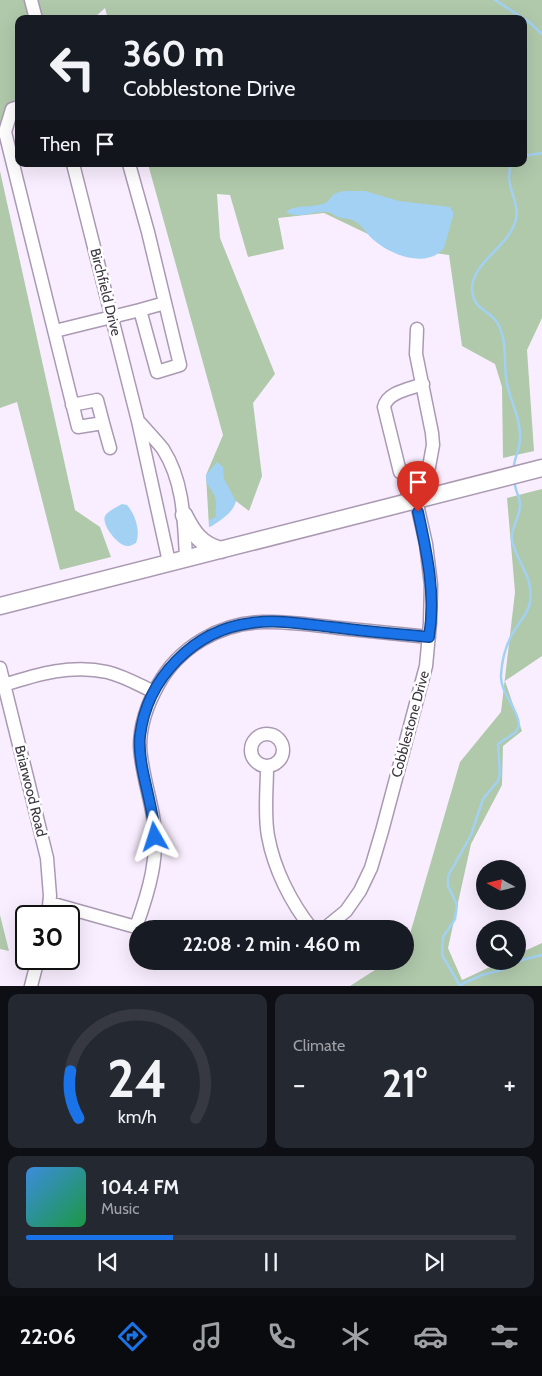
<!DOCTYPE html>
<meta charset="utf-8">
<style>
body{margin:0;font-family:Cabin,sans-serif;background:#242831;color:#f1f3f6;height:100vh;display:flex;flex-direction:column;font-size:19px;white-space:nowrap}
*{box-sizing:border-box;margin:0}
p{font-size:16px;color:#9ea1a6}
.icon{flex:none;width:28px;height:28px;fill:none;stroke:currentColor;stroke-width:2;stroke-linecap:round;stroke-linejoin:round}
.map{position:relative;height:986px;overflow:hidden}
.panel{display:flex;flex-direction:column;gap:8px;padding:8px;background:#0d0f14;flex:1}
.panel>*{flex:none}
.hud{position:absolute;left:15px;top:15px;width:512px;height:152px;border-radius:10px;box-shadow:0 5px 20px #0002;background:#171b24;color:#f1f3f6;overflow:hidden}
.needle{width:32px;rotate:278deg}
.tools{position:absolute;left:476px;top:860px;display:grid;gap:10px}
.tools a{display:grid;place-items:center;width:50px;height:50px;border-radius:50%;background:#171b24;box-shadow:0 5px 20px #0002;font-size:25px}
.speed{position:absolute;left:15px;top:905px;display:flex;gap:10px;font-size:25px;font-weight:700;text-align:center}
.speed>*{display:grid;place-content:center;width:65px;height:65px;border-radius:50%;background:#171b24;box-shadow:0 5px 20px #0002;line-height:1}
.speed .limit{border:2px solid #111;border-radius:8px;background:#fff;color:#111}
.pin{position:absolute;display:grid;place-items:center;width:42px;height:42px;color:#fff;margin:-51px -21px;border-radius:50% 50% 50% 0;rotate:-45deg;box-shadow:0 0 5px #0007}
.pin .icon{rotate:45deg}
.me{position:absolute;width:55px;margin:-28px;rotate:354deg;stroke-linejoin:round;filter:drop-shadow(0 0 4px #0008)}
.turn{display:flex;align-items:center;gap:18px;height:105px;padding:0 25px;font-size:22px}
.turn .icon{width:65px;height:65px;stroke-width:2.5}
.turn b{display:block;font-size:35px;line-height:42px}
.then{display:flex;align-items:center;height:48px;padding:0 25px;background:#0003;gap:10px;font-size:19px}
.big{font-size:38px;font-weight:700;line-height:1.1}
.panel .tile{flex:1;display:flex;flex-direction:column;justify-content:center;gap:8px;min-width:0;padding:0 18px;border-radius:10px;background:#242831}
.panel .dial{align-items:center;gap:0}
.dial svg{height:130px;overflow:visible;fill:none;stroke:#363941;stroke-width:7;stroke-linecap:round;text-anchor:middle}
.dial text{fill:#f1f3f6;stroke:none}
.song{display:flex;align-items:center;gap:15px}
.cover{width:60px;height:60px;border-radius:8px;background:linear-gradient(135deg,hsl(210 70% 55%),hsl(140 70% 35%))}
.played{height:5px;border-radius:2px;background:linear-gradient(90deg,#1a73e8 30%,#363941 30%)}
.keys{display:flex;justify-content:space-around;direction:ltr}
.heat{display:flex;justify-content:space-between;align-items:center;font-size:28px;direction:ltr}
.panel .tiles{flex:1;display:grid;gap:8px;grid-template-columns:1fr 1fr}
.tile:last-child{grid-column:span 2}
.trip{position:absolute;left:129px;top:920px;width:285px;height:50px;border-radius:25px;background:#171b24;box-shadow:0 5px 20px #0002;font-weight:700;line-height:50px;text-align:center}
.menu{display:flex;height:80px;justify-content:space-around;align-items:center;background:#090b0e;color:#9ea1a6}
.menu .icon{width:35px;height:35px}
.menu .selected{color:#1a73e8}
.menu b{font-size:22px;color:#f1f3f6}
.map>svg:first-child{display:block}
.green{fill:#b0c9ab}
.water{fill:#a3d1f3}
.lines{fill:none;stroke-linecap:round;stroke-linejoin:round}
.stream{stroke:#a3d1f3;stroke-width:2.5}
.minor-casing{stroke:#aa99b3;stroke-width:15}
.major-casing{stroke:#aa99b3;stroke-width:19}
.minor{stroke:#fff;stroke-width:12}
.major{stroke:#fff;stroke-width:16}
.route-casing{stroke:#114b97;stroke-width:12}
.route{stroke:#1a73e8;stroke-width:9}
.labels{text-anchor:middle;stroke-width:5;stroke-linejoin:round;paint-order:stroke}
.street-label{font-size:14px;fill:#3c3540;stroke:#fff}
</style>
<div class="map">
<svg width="542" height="986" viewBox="0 0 542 986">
<rect width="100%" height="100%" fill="#f9eeff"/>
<!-- green -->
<path class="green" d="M0,0H542V318L527,350L534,451L503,458L502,387L495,364L462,346L449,255L397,248L324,213L278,218L284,249L248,257L230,195L217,194L220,238L275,374L253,403L262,476L249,511L236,501L209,527L206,475L223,435L148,164H524V19H108L105,8L93,19H19V109L0,125Z
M0,171L75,510L100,527L111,557L60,570L17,402L0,408Z
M542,489V656L505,681L522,731L503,746L502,785L471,844L448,948L462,980L503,961H518V954L542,943V986H350L389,961H405V951L460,762L501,712L515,592L507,498Z
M0,915L9,951L0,949Z"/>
<!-- water -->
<path class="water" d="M346,191H365L399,201L450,207L453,212V216L444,248C427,269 391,255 375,241C367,235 364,227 356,222C350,218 344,219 338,217C335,216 333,214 331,213C317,208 302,221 286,212C295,204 310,208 322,204C328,203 330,198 334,194C338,192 343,191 346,191Z
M217,462L223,467L224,479L236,501C233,513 222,519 212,526L209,527V520L216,517C215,511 217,504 215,497C212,488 205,486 206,475Z
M122,504L127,505C135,514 141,531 136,543C133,544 131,546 128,546C119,547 101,525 105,516C108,511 117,507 122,504Z"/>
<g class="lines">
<!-- stream -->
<path class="stream" d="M495,0L529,22L542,34
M524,156L542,153
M512,164C502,183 520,199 516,219C510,246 472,262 472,289C473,311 490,309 498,324C508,342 503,365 507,384C511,403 521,419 520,439C520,448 515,457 514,465
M518,961L542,955
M460,985L482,975L505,969L517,961
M460,986L442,955L443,937L455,919L457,905L448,886V876L471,835L483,799L498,781L500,774L498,744L516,732L519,725C518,708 500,693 501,675C502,658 507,640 518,625C523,617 529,611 530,602C534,575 516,562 512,540C510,530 519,518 520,507C521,499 516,493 515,485"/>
<!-- minor casing -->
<g class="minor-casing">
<path id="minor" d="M31,0L36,19
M19,107L12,109L5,132L78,427L103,423L110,448
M73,164L138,421L169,562
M140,310L165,303
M55,331L140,310L157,372L180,365L148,232L129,164
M72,405L97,400L103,423
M140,423C147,431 156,440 163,449C184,482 184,521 186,558
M404,473L429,467L433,445L432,433L416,354L417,329
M409,501L404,473L400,472L384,407C387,392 410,389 423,384
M0,668L47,858L50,896L48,916
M4,685C38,674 72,664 107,672C124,676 139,685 154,692
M251 750a16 16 0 1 1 32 0a16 16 0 1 1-32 0Z
M267,767C267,789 264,814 268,836C274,869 291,903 312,929
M50,903L143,929
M136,927C149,891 160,855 153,816C149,793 141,769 140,746C140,725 148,703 158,685C179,647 220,623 263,622C288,621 314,625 339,628C369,631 399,634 429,637
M324,929L346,911L360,891L371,868L382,831L426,666L430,623L431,585L426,544L416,500
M31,986L38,959"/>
</g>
<!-- major casing -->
<g class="major-casing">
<path id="major" d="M184,515C193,533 201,545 221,550
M0,606L542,468"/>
</g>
<!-- minor -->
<use href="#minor" class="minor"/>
<!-- major -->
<use href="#major" class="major"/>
</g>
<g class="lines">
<!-- route casing -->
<g class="route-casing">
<path id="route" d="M155,837C154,805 137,766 140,736C147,678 194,630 251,623C277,619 305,624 331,627C364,631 396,634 429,637C436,595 427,553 418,512"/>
</g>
<!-- route -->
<use href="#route" class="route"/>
</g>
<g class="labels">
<!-- street labels -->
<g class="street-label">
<text transform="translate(106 292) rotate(76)" y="5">Birchfield Drive</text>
<text transform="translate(410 724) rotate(-75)" y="5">Cobblestone Drive</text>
<text transform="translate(31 791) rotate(76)" y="5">Briarwood Road</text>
</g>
</g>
</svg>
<div class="tools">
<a><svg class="needle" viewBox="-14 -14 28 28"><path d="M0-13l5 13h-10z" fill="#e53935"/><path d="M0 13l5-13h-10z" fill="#9ea1a6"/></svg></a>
<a><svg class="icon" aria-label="search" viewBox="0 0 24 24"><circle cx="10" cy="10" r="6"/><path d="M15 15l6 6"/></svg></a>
</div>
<div class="speed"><div class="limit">30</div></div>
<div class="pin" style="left:418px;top:512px;background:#d93025"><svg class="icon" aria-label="arrive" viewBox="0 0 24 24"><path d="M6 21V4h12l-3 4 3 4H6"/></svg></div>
<svg class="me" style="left:155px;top:837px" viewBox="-20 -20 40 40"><path d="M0-17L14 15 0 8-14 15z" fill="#1a73e8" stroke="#fff" stroke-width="4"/></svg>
<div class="trip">22:08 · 2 min · 460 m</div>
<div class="hud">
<div class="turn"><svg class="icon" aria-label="left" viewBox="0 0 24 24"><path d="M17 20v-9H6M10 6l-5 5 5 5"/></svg><div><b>360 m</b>Cobblestone Drive</div></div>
<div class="then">Then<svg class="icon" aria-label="arrive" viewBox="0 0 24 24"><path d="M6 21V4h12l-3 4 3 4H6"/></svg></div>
</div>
</div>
<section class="panel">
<div class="tiles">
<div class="tile dial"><svg viewBox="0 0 100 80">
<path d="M14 69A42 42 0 1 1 86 69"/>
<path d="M14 69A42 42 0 0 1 9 40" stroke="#1a73e8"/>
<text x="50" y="56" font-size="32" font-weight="700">24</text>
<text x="50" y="72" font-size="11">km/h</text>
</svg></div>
<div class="tile"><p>Climate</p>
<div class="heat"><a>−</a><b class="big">21°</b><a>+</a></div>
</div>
<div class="tile">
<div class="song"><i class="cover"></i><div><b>104.4 FM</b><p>Music</p></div></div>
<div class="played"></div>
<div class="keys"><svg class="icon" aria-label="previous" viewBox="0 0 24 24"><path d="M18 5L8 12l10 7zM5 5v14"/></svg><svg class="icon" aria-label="pause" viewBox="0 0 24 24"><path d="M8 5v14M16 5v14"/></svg><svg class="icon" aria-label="next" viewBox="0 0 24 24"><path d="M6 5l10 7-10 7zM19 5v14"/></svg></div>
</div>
</div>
</section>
<nav class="menu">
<b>22:06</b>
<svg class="icon selected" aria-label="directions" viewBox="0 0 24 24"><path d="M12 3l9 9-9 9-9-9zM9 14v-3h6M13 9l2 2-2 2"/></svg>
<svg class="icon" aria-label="music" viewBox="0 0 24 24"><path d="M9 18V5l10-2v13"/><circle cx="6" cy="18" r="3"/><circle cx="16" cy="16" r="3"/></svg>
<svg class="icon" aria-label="phone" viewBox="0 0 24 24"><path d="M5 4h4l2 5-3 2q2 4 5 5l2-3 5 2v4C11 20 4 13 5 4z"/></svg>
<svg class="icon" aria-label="climate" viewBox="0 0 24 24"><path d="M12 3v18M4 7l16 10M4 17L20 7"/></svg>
<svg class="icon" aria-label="car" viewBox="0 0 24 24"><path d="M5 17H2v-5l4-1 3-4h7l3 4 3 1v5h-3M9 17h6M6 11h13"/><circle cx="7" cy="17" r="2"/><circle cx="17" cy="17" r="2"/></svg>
<svg class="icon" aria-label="filters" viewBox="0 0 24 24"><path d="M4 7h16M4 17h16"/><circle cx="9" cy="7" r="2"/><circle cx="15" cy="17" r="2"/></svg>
</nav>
